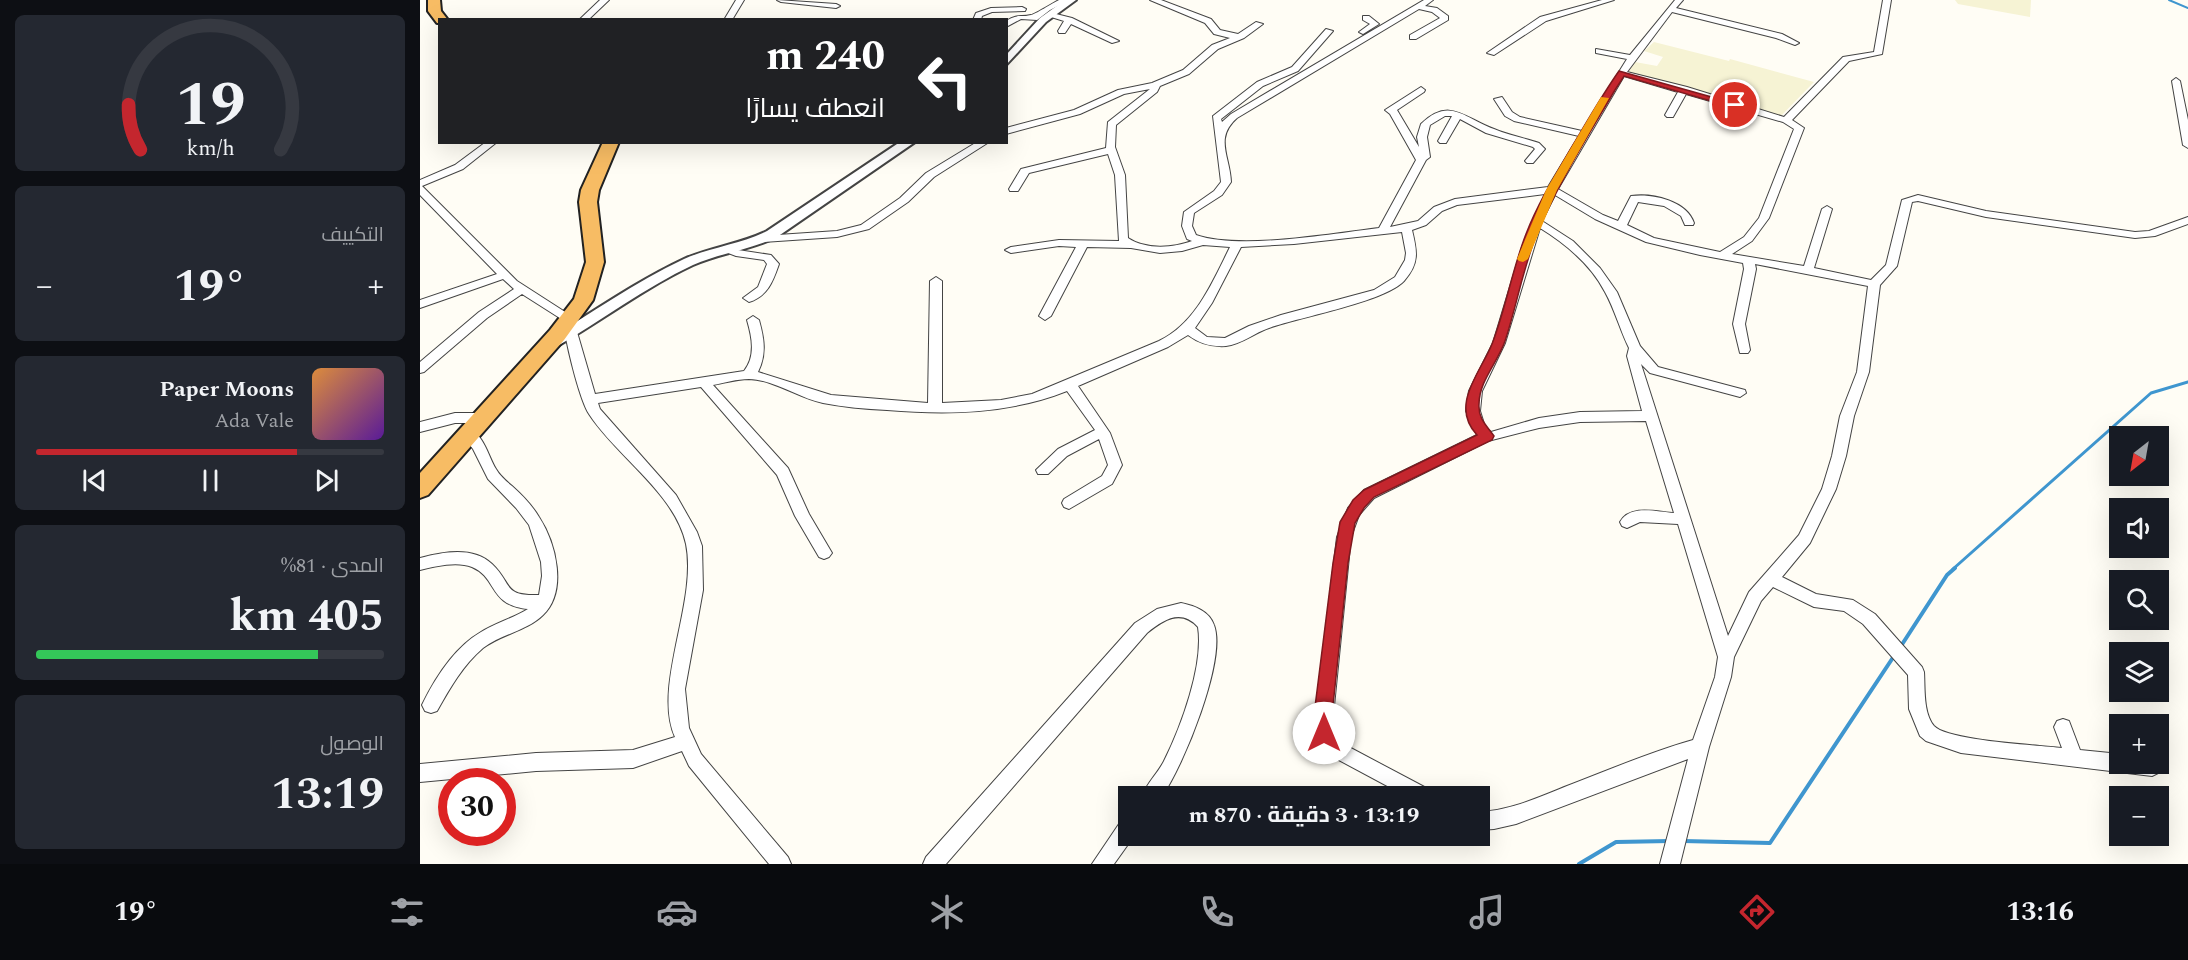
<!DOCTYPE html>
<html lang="ar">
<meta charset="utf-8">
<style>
body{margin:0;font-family:Spectral,Cairo,serif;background:#242831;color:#f1f3f6;direction:rtl;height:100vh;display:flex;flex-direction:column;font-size:22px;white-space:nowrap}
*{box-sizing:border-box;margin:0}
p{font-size:20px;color:#9ea1a6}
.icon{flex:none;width:33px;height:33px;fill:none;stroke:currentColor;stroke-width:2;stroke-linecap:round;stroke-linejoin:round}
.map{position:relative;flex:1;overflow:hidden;direction:ltr}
.drawer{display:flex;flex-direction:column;gap:15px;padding:15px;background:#0d0f14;width:420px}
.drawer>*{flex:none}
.banner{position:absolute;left:18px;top:18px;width:570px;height:126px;border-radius:0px;box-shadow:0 6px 24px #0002;direction:rtl;background:#202124;color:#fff;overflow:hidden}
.needle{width:39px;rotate:211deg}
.tools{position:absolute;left:1689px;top:426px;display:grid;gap:12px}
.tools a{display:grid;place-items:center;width:60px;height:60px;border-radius:0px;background:#171b24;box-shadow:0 6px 24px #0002;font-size:30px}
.speed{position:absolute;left:18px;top:768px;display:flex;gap:12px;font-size:30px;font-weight:700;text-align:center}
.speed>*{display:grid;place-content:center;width:78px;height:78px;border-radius:50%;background:#171b24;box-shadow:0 6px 24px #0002;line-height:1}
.speed .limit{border:9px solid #d22;background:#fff;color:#111}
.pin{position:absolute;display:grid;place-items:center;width:51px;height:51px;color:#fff;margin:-26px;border:3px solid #fff;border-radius:50%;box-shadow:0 2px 6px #0007}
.me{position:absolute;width:66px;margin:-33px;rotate:0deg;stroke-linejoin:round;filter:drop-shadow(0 0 4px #0008)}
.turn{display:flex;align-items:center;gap:21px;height:126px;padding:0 24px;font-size:27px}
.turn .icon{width:78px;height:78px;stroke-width:2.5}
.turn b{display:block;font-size:42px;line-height:51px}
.big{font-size:45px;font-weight:700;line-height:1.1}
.drawer .tile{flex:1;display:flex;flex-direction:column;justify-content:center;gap:9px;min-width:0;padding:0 21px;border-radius:9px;background:#242831}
.drawer .dial{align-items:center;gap:0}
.dial svg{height:156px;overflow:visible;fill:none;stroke:#363941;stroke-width:7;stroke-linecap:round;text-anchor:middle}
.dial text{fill:#f1f3f6;stroke:none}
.song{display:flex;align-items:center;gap:18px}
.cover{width:72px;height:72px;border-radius:9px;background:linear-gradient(135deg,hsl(30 70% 55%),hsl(270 70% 35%))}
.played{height:6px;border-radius:3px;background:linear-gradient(90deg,#c4262e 75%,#363941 75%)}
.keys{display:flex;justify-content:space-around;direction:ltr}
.heat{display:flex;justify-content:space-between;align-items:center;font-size:33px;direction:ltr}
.charge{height:9px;border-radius:4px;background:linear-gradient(90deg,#34c759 81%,#363941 0)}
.trip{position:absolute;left:698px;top:786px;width:372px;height:60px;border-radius:0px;background:#171b24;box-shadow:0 6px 24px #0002;font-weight:700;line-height:60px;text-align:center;direction:rtl}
.dock{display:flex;height:96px;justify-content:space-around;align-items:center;background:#090b0e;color:#9ea1a6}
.dock .icon{width:42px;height:42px}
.dock .active{color:#c4262e}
.dock b{font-size:27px;color:#f1f3f6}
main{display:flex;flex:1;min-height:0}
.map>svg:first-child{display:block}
.farmland{fill:#f6f3d4}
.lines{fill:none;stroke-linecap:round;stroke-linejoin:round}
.stream-far2{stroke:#3f96cf;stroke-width:2}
.stream-far1{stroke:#3f96cf;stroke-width:3}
.stream{stroke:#3f96cf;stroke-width:4}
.minor-casing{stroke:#444;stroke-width:2}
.tertiary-casing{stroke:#444;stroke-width:4}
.trunk-casing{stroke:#222;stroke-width:4}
.minor{fill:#fff;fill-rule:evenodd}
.tertiary{fill:#fff;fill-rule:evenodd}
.trunk{fill:#f7bc64;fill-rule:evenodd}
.route{fill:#c4262e;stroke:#7f191e;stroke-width:1.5}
.slow{fill:#f59e0b}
</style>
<main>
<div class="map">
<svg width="1768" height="864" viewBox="0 0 1768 864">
<rect width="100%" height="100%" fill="#fffdf5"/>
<!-- farmland -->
<path class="farmland" d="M1535,0H1611L1610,17L1538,4Z
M1234,42L1309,61L1310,59L1394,82L1360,117L1208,72L1215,62L1237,66L1243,57L1224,51Z"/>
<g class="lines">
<!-- stream-far2 -->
<path class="stream-far2" d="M1749,0L1768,8"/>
<!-- stream-far1 -->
<path class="stream-far1" d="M1533,569L1731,393L1768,382"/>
<!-- stream -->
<path class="stream" d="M1481,646L1527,575L1535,568
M1263,841L1350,843L1474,656
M1159,864L1196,842L1250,841"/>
<!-- minor casing -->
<g class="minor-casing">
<path id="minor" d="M180,0H189L168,20H159Z
M316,0H324L312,20H304Z
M357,0L416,4L420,6L416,8L361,2Z
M639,0H649L630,10L617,20L601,19L586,27V21C600,13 599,18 611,15C614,15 633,3 639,0Z
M730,0H741L791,19L800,30L818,34L836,22L843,24L824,38L798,49L769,74L740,86L737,92L696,125L695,147L705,175L708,238C726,250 753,248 772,241L767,239L762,226L764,212L794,191L801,182L793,116L837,82L872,67L906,29L913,31L878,71L843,86L801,119L802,122L811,114L1004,0H1013L1005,6L1017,8L1028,16V20L996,39H990V35L1020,18L1012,12L999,9L817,118C794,138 810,156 811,182L802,195L774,213L772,226L776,235C820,250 910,234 959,228L996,160L970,114L965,110L1001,87L1005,90L1004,92L977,110L999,147L997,137L1001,124C1030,96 1045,119 1074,129C1088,135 1104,138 1119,143L1125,149L1113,163H1107L1105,161L1115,149L1113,147L1066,133L1040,119L1026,143H1020L1018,141L1032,116H1025L1010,125L1007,137L1010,157L1006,160L970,227L998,221L1014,207L1035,199L1128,187L1159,136L1094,121L1085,116L1074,99L1082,97L1092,112L1100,117L1162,131L1207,59L1176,53V49L1210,55L1255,0H1263L1256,8L1362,34L1379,43L1375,45L1356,38L1252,12L1207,72L1267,87L1364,117L1423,57L1454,52L1463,0H1471L1462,54L1429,61L1372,120L1384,128L1349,218L1332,241L1312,254L1384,266L1402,209L1407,206L1412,209L1394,268L1451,280L1466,265L1482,200L1498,195L1566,211L1715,232L1729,231L1768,217V224L1735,236L1715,238L1566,217L1498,201L1492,202L1477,266L1460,285L1449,372L1434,416L1426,456L1416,489L1390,543L1362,577L1396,594L1433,600L1455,614L1502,667L1504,672C1505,688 1503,713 1514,726C1528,741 1618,745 1642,748L1634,727L1637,721L1643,719L1649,721L1660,750L1700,754V764H1738V761L1741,767L1738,773L1732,776L1541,753L1506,741L1500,736L1489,709L1488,675L1443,624L1424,611L1394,607L1353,587L1341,601L1314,657L1311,677L1289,747L1260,864H1240L1268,759L1096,824L1074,829L1059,830V812C1089,811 1120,797 1147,786C1189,770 1230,752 1273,740L1295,677L1298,657L1258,524L1220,522L1207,528L1202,526L1200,522C1210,504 1237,512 1254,513L1226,421L1160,422L1119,428L1068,441L954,498L939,515L931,537L912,726L917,737L927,746L1010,790L1012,796H986L915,758L905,749L894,727L917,537L928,508L944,490L1057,435L1046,411L1049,391L1073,343L1102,247L1125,194L1037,205L1022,211L1006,225L992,230C997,251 1000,263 984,281C964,302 880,317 849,328C836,332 820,345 806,346C791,347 780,344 768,335L748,347L658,386L690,433L702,465L692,484L649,509L644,507L642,503L644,499L682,476L688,465L679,439L647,456L628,474H618L616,470L638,449L675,430L647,391C589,414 528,415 467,410C446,409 424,407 403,403C378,398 355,380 329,379C317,379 304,383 293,385L368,468L389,514L412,553L409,557L404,559L399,557L375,516L357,475L281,387L178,403L180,409L256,495L277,532L282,546L283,590L265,689L269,728L281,754L368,857L371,864H349L269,766L262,751L213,768L116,771L0,782V764L116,753L213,750L255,737C232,686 278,602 266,544C255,493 196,456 169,414C160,400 148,351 145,332L147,329L151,328L157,332L175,394L324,371C336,356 332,337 327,320L333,316L339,320C344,338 347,354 338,372L411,395L508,403L510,281L516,277L522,281V403L581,400L612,394L739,341C776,323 792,283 810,247L783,245L762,251L740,253L711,248L667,247L631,316L625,320L619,316L656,247L639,246L591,253L585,250L591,247L639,240L699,241L695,175L688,154L609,173L598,191H590L589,189L601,169L686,148L688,122L730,89L704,94L660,114L586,134V128L654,110L698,90L732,83L763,70L792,45L810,38L794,34L785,23ZM1204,76L1258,92L1245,115L1247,117H1253L1266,94L1363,122L1374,129L1339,218L1324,237L1300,252L1234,238L1207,225L1218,202L1244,206L1261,216L1265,225H1273L1274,223C1267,201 1233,193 1211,196L1198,221L1183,215L1138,189ZM1135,195L1175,219L1226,242L1280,255L1323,263L1324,269L1313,324L1320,353H1328L1330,350L1325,324L1336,269L1335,264L1448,286L1437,372L1420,416L1412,456L1402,489L1379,535L1329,592L1308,636L1221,364L1230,373L1320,397L1326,393L1325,390L1238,367L1220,346L1197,292L1180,268L1153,241L1122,221ZM1120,228C1146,244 1171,265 1185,292C1195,310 1200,330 1209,348L1207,356L1222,411L1160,412L1119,418L1071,432L1065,427L1060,411L1062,391L1085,343ZM982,232L986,253L985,260L975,277L954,290L861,315L829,326L805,338L787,337L775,328L792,303L821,247L874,244Z
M1182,0H1194L1126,21L1074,55L1067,53L1120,17Z
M602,7L606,9L605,11L572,12L562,16L561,20H553L556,13L571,8Z
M628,12L652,18L699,41L692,43L651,24L645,33H639L638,31L644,21L628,16Z
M943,16H949L959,24L943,34L939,32L950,24L943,20Z
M1756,78L1760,81L1768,120V148L1763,145L1752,81Z
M66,142H77L43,169L2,186L97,281L156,319L150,323L146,322L102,294L67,318L4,372L0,373V362L59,312L94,289L83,279L0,308V300L77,274L0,195V180L35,165Z
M557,142H569L514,177L488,202L449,229L417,237L343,242L338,239L343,236L417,231L441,225L480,198L506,173Z
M307,246L318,250L351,255L359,264C353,281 348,296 329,302L323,298L338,287L347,264L344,260L316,256L303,251V247Z
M35,413H63L70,418L63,423H35L0,432V422Z
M48,429C64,434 68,456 76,469C80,476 86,481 92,486C102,495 112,505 119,517C136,543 148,591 123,615C107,631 81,634 63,648C43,665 30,688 17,711L11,713L5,711L2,705C15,678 35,647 61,632C76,623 93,618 108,609C68,605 78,578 52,567C37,561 16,566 0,570V558C23,552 53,546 72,564C93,584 82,596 119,595L122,576L121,562L109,525L96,508L68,479L53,449L41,434Z
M761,603C775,606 789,611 794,625C807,659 763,767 742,796H722C727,783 738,773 744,761C761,727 784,665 778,627C761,608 743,620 727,633L526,864H503L506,857L715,623L737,609Z
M708,819V836H714L694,864H672L701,821Z"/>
</g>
<!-- tertiary casing -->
<g class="tertiary-casing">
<path id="tertiary" d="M645,0H656L626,22L586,65V55L620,18Z
M480,142H495L357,237C330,250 300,253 273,265C224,288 181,321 134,348H124L121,345L124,342C170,314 215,282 264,259C291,247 321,244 347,231Z"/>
</g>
<!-- trunk casing -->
<g class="trunk-casing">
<path id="trunk" d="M8,0H20L21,11L28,20H20V23H17L8,11Z
M183,142H199L179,190L177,202L184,262L173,300L144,340L8,495L0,498V473L130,330L154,299L166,262L159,202L161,190Z"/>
</g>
<!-- minor -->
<use href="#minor" class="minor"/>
<!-- tertiary -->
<use href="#tertiary" class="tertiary"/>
<!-- trunk -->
<use href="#trunk" class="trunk"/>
</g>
<!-- route -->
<path class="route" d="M1199,71L1320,105L1312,107L1204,76L1195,90C1168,136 1139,182 1118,231C1103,267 1097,305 1085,341C1078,362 1059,381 1059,404C1058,419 1067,426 1074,436L1072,440L954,497L944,508L935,523L928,563L912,715L913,733L911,739L904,741L898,739L894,715L913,563L920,522L933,500L944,490L1057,435C1029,405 1061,372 1072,344C1086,308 1092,270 1106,234C1118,203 1136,174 1153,145C1168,120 1182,95 1199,71Z"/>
<!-- slow -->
<path class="slow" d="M1181,97L1189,98L1137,190L1108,259L1103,262L1099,261L1097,259L1126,190Z"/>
</svg>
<div class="tools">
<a><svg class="needle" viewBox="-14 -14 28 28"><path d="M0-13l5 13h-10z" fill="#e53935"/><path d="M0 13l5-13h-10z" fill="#9ea1a6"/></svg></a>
<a><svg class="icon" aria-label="sound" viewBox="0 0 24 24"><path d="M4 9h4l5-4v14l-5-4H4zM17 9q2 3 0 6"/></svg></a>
<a><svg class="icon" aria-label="search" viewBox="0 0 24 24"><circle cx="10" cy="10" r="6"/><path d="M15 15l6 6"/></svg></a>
<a><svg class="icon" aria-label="layers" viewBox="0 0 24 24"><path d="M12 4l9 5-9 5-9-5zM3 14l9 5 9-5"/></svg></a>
<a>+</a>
<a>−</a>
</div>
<div class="speed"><div class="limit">30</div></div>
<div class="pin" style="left:1315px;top:105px;background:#d93025"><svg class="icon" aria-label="arrive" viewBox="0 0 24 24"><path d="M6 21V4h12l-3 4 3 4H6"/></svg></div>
<svg class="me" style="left:904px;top:733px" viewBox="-20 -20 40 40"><circle r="19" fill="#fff"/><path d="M0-13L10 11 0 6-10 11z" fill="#c4262e"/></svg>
<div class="trip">13:19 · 3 دقيقة · 870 m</div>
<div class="banner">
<div class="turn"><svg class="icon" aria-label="left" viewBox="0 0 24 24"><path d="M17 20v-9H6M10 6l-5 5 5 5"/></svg><div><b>240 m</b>انعطف يسارًا</div></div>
</div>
</div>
<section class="drawer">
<div class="tile dial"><svg viewBox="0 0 100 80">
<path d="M14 69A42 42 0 1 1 86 69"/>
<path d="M14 69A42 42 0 0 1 8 46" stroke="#c4262e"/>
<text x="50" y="56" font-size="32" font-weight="700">19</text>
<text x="50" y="72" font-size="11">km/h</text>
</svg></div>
<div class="tile"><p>التكييف</p>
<div class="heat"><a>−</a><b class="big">19°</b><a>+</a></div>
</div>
<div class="tile">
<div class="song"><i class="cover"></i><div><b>Paper Moons</b><p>Ada Vale</p></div></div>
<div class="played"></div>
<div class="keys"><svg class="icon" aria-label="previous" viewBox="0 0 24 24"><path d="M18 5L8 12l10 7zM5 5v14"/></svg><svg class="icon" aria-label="pause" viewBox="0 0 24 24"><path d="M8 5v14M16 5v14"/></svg><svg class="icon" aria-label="next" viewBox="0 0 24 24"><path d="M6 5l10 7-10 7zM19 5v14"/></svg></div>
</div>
<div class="tile"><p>المدى · 81%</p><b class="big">405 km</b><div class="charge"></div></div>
<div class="tile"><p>الوصول</p><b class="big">13:19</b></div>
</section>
</main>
<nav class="dock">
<b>13:16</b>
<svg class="icon active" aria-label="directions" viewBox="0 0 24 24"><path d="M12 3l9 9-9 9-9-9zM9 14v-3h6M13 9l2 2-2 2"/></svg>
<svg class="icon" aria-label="music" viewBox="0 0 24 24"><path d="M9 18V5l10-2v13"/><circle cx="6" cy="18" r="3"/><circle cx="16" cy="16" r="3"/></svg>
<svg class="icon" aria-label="phone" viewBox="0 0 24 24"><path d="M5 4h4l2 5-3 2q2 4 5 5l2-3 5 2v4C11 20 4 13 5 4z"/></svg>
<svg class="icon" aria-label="climate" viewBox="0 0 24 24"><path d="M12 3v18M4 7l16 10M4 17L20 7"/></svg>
<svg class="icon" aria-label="car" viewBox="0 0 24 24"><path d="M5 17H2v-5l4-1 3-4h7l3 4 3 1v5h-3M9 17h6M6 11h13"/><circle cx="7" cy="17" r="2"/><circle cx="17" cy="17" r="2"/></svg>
<svg class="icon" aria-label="filters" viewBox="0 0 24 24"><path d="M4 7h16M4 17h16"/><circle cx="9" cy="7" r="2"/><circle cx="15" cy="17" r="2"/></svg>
<b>19°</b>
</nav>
